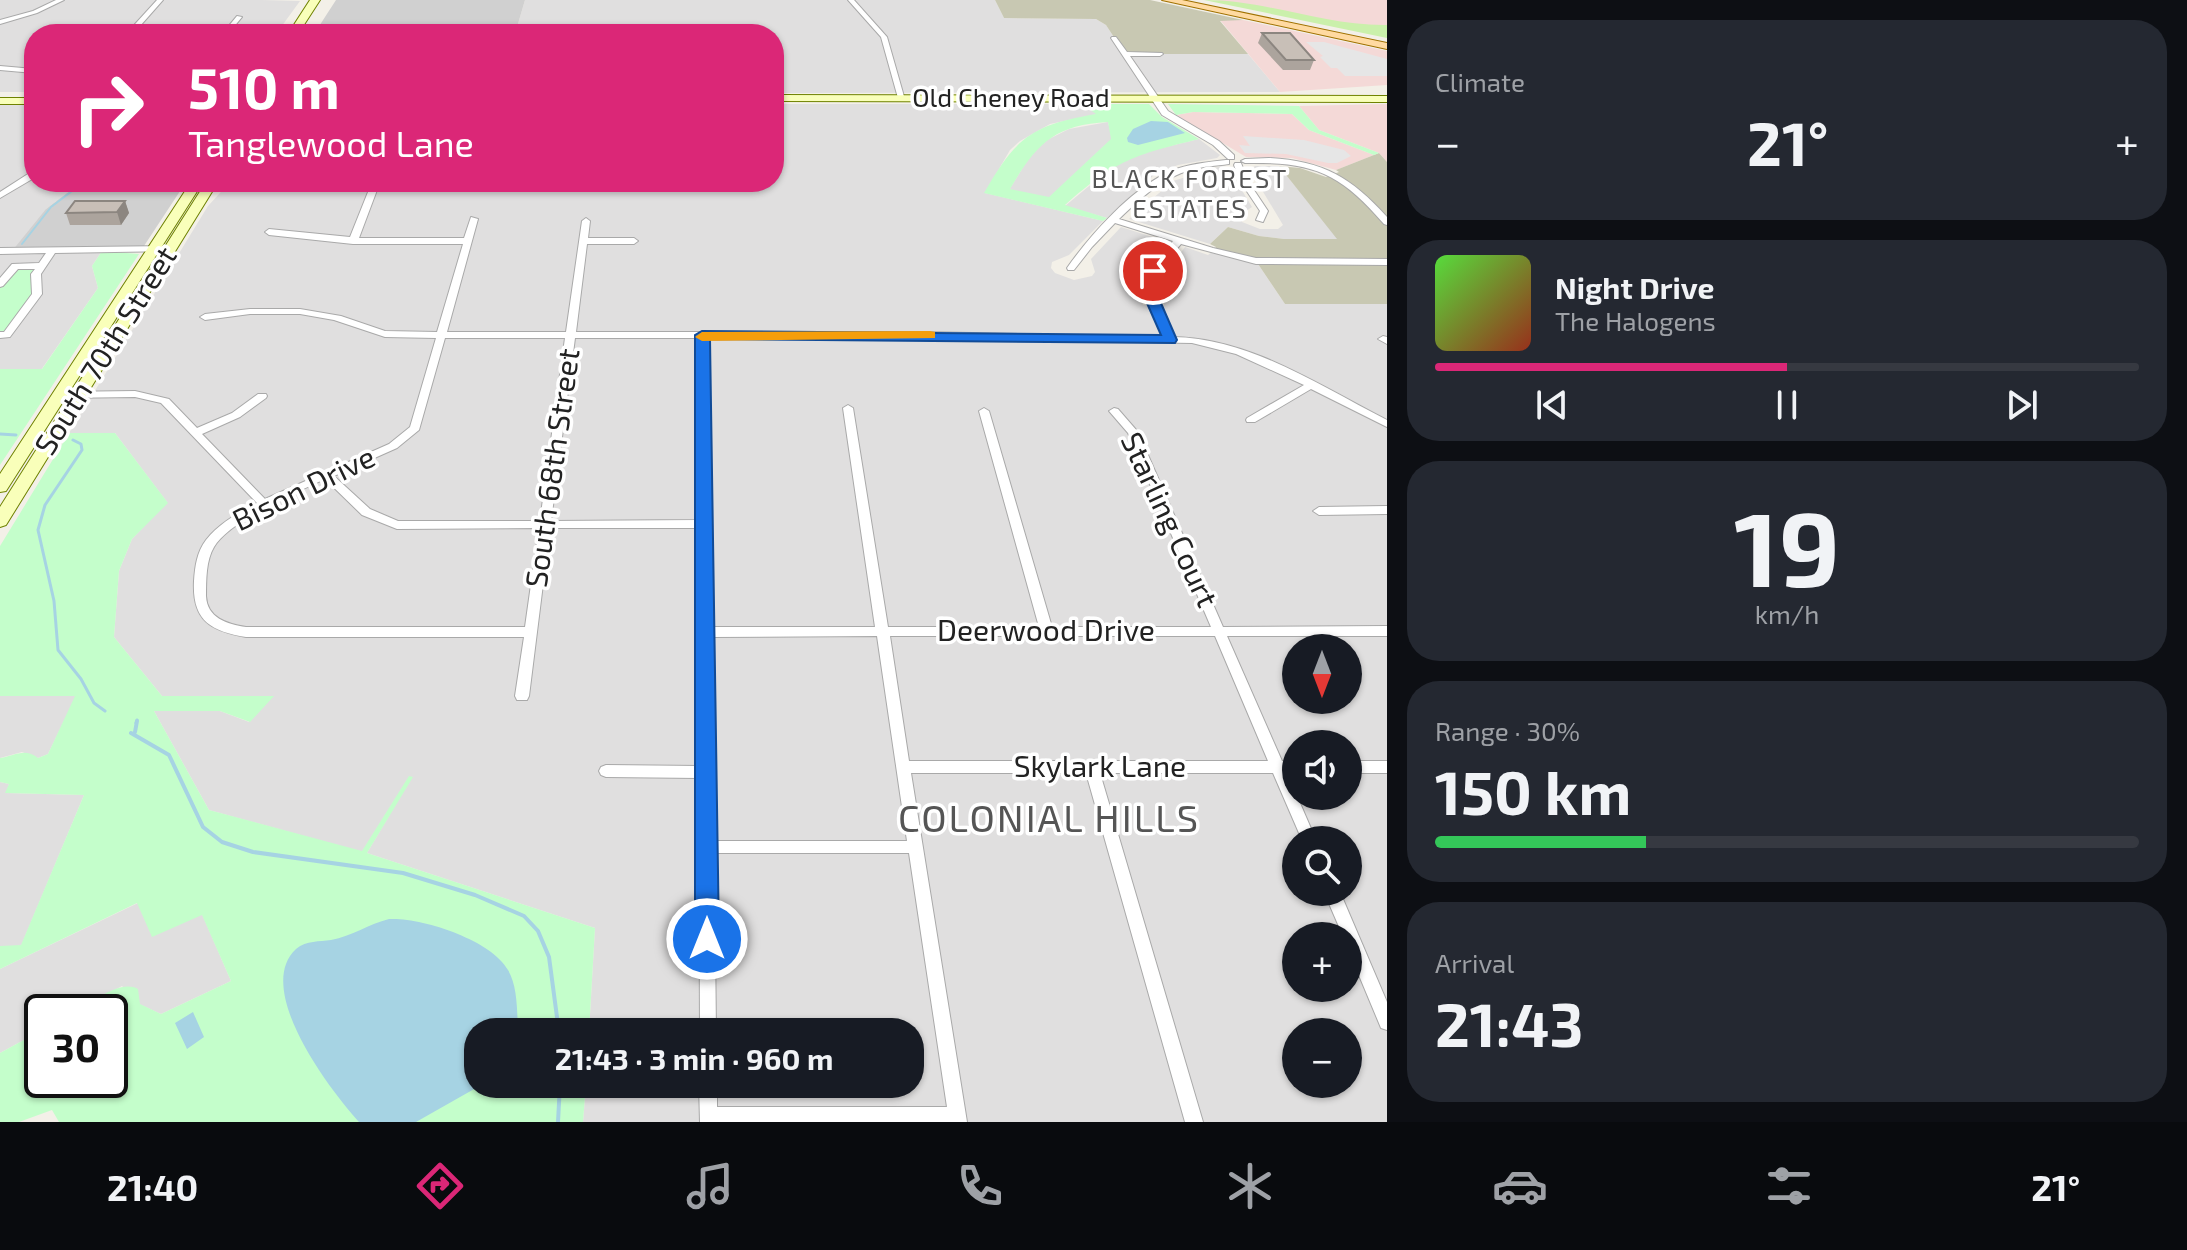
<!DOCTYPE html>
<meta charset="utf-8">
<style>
body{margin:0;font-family:"Exo 2",sans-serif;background:#242831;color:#f1f3f6;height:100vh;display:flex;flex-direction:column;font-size:30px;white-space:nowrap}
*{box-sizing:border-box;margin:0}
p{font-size:26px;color:#9ea1a6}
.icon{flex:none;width:44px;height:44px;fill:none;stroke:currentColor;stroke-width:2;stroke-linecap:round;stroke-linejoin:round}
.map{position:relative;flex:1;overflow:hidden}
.sheet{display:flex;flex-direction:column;gap:20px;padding:20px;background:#0d0f14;width:800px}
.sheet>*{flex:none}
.guide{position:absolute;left:24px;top:24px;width:760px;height:168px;border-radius:32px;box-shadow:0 2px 6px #0004;background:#db2777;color:#fff;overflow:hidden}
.needle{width:52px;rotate:180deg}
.buttons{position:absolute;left:1282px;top:634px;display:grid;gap:16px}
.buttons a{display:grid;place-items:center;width:80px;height:80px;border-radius:50%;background:#171b24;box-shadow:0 2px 6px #0004;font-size:40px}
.speed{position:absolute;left:24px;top:994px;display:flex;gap:16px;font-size:40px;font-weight:700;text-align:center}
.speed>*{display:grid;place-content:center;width:104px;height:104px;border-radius:50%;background:#171b24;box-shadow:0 2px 6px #0004;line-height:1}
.speed .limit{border:4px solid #111;border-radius:12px;background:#fff;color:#111}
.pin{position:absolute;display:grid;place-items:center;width:68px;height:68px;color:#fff;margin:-34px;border:4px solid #fff;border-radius:50%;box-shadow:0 2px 8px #0007}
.me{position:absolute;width:88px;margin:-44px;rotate:0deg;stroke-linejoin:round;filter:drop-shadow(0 0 6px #0008)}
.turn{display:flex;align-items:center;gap:28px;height:168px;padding:0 32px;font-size:36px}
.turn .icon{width:104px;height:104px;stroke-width:2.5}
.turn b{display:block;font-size:56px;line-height:68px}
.big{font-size:60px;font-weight:700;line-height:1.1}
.sheet .widget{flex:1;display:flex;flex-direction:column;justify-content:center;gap:12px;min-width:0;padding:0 28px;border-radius:32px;background:#242831}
.sheet .dial{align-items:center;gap:0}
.dial b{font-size:104px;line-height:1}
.song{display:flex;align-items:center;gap:24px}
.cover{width:96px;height:96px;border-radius:12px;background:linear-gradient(135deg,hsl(110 70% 55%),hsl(10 70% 35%))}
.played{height:8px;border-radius:4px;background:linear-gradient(90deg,#db2777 50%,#363941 50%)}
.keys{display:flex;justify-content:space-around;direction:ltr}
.heat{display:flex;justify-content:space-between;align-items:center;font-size:44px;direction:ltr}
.charge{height:12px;border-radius:6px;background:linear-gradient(90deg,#34c759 30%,#363941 0)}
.trip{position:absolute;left:464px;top:1018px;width:460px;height:80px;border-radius:32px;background:#171b24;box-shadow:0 2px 6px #0004;font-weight:700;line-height:80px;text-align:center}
.tabs{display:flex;height:128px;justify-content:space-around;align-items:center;background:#090b0e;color:#9ea1a6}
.tabs .icon{width:56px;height:56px}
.tabs .current{color:#db2777}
.tabs b{font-size:36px;color:#f1f3f6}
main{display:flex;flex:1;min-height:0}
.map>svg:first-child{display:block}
.residential{fill:#e0dfdf;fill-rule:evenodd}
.commercial{fill:#f4d9d7}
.religious{fill:#d0d0d0}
.construction{fill:#c8c8b2}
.grass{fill:#caf0ab}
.park{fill:#c4fecb;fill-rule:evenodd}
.parking{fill:#e6e6e6}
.water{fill:#a6d3e3}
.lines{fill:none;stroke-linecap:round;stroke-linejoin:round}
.stream-far2{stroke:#a6d3e3;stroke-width:2}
.stream-far1{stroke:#a6d3e3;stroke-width:3}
.stream{stroke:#a6d3e3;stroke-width:4}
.street-casing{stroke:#a9a9a9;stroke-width:2}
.secondary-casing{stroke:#6f8200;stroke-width:2}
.primary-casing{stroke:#a07100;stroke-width:2}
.street{fill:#fff;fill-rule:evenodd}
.secondary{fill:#f9ffba;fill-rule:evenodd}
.primary{fill:#ffdaa1;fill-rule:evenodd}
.wall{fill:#aca49d}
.shaded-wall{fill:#8c8680}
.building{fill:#c8bfb7;stroke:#8c8680;stroke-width:2}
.route{fill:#1a73e8;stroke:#114b97;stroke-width:2}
.slow{fill:#f59e0b}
.labels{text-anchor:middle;stroke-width:7;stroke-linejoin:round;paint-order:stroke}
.far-street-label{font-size:26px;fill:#222;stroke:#fff}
.far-neighbourhood-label{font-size:26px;letter-spacing:2px;fill:#555;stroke:#fff}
.street-label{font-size:30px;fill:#222;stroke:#fff}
.near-neighbourhood-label{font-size:38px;letter-spacing:2px;fill:#555;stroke:#fff}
</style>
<main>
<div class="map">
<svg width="1387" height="1122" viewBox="0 0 1387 1122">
<rect width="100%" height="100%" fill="#f3f0e8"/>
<!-- residential -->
<path class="residential" d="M0,0H262L300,1L276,34H34V92H0Z
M525,0H995L1004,18L1096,19L1106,25L1125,54H1248L1280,92L774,93V34H515Z
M774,104H1082L1098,114L1050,124L1020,141L1010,150L985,193L1103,221L1069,255L1052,262L1051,268L1055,273L1074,280L1092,276L1095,272L1091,259L1121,227L1165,241L1140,276L1138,292L1143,305H1164L1161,293L1165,274L1185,247L1208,255L1213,251L1256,261L1285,304H1387V1122H583L586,1084H910V1032H589L595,928L367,853L412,777H409L362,852L209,810L154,711H220L249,722L273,696H162L114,637L119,571L132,539L167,502L115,433H69L208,206L230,182H774ZM1296,648H1348V700H1296ZM1296,744H1348V796H1296ZM1296,840H1348V892H1296ZM1296,936H1348V988H1296ZM1296,1032H1348V1084H1296Z
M0,105H34V182H81L46,209L102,251L92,266L98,288L41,370L0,369Z
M1108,122L1112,139L1049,198L1009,190L1033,151L1045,141L1069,129Z
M1199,139L1220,155L1217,158L1178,165L1155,174L1107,218L1065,206L1118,162L1145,152Z
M1221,166L1229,169L1252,207L1240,215L1242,222L1260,229H1278L1283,225L1250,170L1255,166H1279L1338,239H1284L1259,236L1228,227L1210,244L1129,219L1173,181Z
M0,696H76L48,754L38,758L22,752L0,758Z
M0,782L9,784L6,793L84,795L21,946H0Z
M138,903L202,914L231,981L161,1014L139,1004L122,986L75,1012H42V1030L0,1053V969Z"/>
<!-- commercial -->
<path class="commercial" d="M1214,0H1387V26L1341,27Z
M1220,20H1243L1387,51V85L1280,92Z
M1387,104V162L1379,153L1319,130L1299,106Z
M1193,112L1292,114L1309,130L1374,155L1336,170L1292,158L1246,157L1176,115Z"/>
<!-- religious -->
<path class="religious" d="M336,0H525L515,34H314Z
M81,182H186L142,249L12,251L46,209Z"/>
<!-- construction -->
<path class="construction" d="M995,0H1150L1243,20L1220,21L1248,54H1125L1106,25L1096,19L1004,18Z
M1379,153L1387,162V304H1285L1256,261L1213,251L1216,247L1210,244L1228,227L1259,236L1284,239H1337L1279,166L1300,168L1326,177L1339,172L1336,170Z"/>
<!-- grass -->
<path class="grass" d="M1204,0C1267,0 1325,26 1387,25V38Z"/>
<!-- park -->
<path class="park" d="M1082,104H1149L1162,117L1199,139C1134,155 1116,160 1065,205L1107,218L1103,221L984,193C1016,137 1032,125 1096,114ZM1108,122L1111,139L1049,197L1010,189C1036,145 1053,125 1108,122Z
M1168,104L1299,106L1319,130L1379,153L1374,155L1309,130L1292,114L1193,112L1176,115Z
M102,251L139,254L0,465V369H42L98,288L92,266Z
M15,266H41L38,286L7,335H0V284Z
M69,433H115L168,503L132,539L119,571L114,637L162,696H274L250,722L220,711H154L209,810L362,851L409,776L413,777L367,853L595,928L589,1032H478V1084H586L583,1122H59L52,1110L19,1122H0V1053L42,1030V1080H110V1012H75C92,1003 119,979 138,989L140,1004L161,1014L231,981L202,915L152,937L137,903L0,969V946L21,945L84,795L5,793L9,784L0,782V758C14,756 25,747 38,758L48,754L75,696H0V546Z"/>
<!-- parking -->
<path class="parking" d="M1306,42H1324L1387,59V76H1345L1337,68H1331L1320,57L1323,56Z
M1243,136L1304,140L1344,150L1351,156L1337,163H1328L1286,154L1245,153L1239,145L1250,146Z"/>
<!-- water -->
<path class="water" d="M1151,121L1168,122L1185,133L1138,145L1128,142L1127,138L1133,129Z
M389,919C421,917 492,940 508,970C518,987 517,1013 518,1032H478V1084H483L416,1122H359C330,1090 253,989 296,949C307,940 319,942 331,940C352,936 369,924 389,919Z
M193,1012L204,1037L187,1049L175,1023Z"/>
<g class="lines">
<!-- stream-far2 -->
<path class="stream-far2" d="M22,244L51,207L84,182"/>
<!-- stream-far1 -->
<path class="stream-far1" d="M0,434L16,435
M73,440L81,444L82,450L45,505L38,530L54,601L58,650L81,679L94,703L105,711
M136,723L137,720"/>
<!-- stream -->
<path class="stream" d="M135,732L137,721
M131,733L169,755L203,827L222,842L253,852L403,873L475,895L524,916L538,931L549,957L559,1032
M558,1122L560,1084"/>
<!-- street casing -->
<g class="street-casing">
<path id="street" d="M56,0H64L37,13L0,24V20L33,11Z
M157,0H163L133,34H126Z
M848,0H854L887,37L905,100L898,98L881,37Z
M237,16L242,17L228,34H222Z
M1112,37H1116L1127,52L1162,53L1163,54L1160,56H1130L1168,111L1219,141L1234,155V159H1228L1213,145L1162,115L1111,38Z
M0,66L34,69V73L0,70Z
M1269,158C1323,161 1351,177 1387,217V225L1384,224C1339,172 1313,162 1245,163L1241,161L1245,159Z
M1226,160H1229V164C1216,166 1204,166 1191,170C1163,177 1140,199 1119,219L1213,248L1256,258L1387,259V265L1256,264L1181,244C1148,281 1153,294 1173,337C1250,338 1320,386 1387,420V427L1311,389L1255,422H1247L1246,420L1247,418L1304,385L1236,354L1192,343L925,338H707L711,627H875L843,408L848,405L853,408L888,627H1039L979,411L984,408L989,411L1052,627H1211L1128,433L1109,411L1114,408L1118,409L1138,432L1223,627L1387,626V636H1227L1282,761H1296V773H1287L1316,840H1302L1273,773H1100L1203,1122H1185L1086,773H911L967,1122H700L699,1084H717V1107H947L909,853H714L716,1032H700L699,778L606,777L601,775L599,771L601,767L606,765L699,766L698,528H550L529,696L527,700H517L515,696L524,637H246C210,631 192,620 194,581C195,566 197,552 206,540C219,523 239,513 257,503L161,403L135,397L59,398L54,395L59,392L135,391L169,399L197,428L232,413L258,394H266L267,396L266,398L240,417L202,434L265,499L389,444L410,427L436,338L385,337L334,320L300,314H250L205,320L200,317L205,314L250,309H300L341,316L385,331L437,332L463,244H353L269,235L265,232L269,229L350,237L372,182H380L359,238H464L471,217L478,219L447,332H566L582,221L586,218L590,221L588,238H634L638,241L634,244H587L576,332H925L1164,337C1143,292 1140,279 1173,241L1115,223L1092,247L1074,270H1068L1067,268C1091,234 1132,188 1171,171C1188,164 1208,162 1226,160ZM445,338H565L540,521H398L370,509L334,476L397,448L419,430ZM575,338H697L698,520L551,521ZM325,479L362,515L397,529L539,528L525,627H246C227,624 207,618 206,596C206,580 206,560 214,547C229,521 297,492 325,479ZM877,636L907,841H714L711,637ZM890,636H1215L1268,761H909Z
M1235,163H1241L1248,181L1268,211L1263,222L1256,220L1260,211L1240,181L1234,165Z
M31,172H34V178L0,198V192Z
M171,246L175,249L174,251L55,253L41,274L42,294L10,337L0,338V332H4L32,294L31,274L35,269H18L3,286L0,287V278L12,264L39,263L46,253L0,254V248Z
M1383,336L1387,337V344L1378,339Z
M1387,506V514L1319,515L1313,511L1319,507Z
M1348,761H1387V773H1348Z
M1324,892H1340L1387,1002V1030L1381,1028L1348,949V936H1343Z"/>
</g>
<!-- secondary casing -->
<g class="secondary-casing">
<path id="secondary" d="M310,0H320L298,34H288Z
M774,95L1387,96V102L774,101Z
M0,98H34V104H0Z
M191,182H203L6,491L0,492V474Z
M206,182H218L6,525L0,527V507Z"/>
</g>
<!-- primary casing -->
<g class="primary-casing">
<path id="primary" d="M1162,0H1182L1387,43V49Z"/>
</g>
<!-- street -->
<use href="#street" class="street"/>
<!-- secondary -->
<use href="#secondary" class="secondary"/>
<!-- primary -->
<use href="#primary" class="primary"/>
</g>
<!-- wall -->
<path class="wall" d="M1262,33L1314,60L1310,70H1283L1258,43Z
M125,201L129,213L121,225H70L66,213Z"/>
<!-- shaded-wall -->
<path class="shaded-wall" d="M125,201L129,213L121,225L117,212Z"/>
<!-- building -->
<path class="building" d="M390,25L427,34H371Z
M1262,33H1290L1314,60H1286Z
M75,201H125L117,212L66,213Z"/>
<!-- route -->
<path class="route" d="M1153,267L1160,271L1157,294L1177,340L1175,343L710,339L719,939L716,947L707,950L699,947L695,939V335L702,331L1161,335L1143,294L1147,271Z"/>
<!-- slow -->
<path class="slow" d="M930,331L935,332V338L702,341L695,337L702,332Z"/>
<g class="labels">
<!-- far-street labels -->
<g class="far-street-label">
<text x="1011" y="107">Old Cheney Road</text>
</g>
<!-- far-neighbourhood labels -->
<g class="far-neighbourhood-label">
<text x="1190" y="188">BLACK FOREST<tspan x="1190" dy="30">ESTATES</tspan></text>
</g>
<!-- street labels -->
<g class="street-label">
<text transform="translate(106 351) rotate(-58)" y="10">South 70th Street</text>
<text transform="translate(553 468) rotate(-82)" y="10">South 68th Street</text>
<text transform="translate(304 489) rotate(-26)" y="10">Bison Drive</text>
<text transform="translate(1169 520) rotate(65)" y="10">Starling Court</text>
<text x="1046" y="641">Deerwood Drive</text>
<text x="1100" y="777">Skylark Lane</text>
</g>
<!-- near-neighbourhood labels -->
<g class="near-neighbourhood-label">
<text x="1049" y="832">COLONIAL HILLS</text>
</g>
</g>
</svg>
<div class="buttons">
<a><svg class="needle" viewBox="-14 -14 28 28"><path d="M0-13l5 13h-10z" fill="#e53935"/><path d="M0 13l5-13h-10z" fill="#9ea1a6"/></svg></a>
<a><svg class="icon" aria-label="sound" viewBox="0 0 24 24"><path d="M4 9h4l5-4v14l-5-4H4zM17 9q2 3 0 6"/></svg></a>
<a><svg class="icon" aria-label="search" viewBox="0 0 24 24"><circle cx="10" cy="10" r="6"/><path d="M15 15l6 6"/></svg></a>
<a>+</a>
<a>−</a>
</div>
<div class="speed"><div class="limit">30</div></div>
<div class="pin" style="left:1153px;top:271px;background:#d93025"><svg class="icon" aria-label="arrive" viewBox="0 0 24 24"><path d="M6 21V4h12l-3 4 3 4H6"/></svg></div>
<svg class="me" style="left:707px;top:939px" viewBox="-20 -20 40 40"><circle r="17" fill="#1a73e8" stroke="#fff" stroke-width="3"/><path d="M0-11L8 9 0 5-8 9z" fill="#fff"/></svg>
<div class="trip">21:43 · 3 min · 960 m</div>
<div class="guide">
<div class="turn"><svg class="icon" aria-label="right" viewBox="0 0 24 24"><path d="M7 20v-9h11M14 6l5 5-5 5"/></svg><div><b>510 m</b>Tanglewood Lane</div></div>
</div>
</div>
<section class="sheet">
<div class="widget"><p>Climate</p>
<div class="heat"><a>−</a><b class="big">21°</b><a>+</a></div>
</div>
<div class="widget">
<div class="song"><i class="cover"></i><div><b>Night Drive</b><p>The Halogens</p></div></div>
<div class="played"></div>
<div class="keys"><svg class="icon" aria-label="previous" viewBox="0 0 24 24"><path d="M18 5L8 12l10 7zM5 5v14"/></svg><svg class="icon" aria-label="pause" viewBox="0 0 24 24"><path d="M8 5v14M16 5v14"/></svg><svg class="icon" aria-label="next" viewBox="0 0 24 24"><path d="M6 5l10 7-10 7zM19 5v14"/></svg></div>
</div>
<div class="widget dial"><b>19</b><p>km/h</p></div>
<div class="widget"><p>Range · 30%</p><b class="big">150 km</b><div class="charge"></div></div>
<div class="widget"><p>Arrival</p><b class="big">21:43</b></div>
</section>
</main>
<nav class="tabs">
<b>21:40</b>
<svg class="icon current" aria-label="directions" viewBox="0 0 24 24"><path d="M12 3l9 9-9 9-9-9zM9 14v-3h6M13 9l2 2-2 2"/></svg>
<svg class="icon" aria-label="music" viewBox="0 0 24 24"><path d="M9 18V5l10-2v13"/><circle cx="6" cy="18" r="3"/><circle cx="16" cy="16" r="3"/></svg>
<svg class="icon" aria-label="phone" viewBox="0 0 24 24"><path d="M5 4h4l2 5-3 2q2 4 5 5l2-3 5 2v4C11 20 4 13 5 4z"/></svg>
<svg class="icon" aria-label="climate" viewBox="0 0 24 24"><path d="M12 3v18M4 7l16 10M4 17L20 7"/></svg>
<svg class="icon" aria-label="car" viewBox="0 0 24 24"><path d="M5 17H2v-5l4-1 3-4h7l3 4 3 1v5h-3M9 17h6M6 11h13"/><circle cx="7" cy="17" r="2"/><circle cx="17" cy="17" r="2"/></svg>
<svg class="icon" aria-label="filters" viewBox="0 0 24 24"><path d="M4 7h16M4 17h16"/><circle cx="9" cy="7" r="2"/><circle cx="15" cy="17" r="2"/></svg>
<b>21°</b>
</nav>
